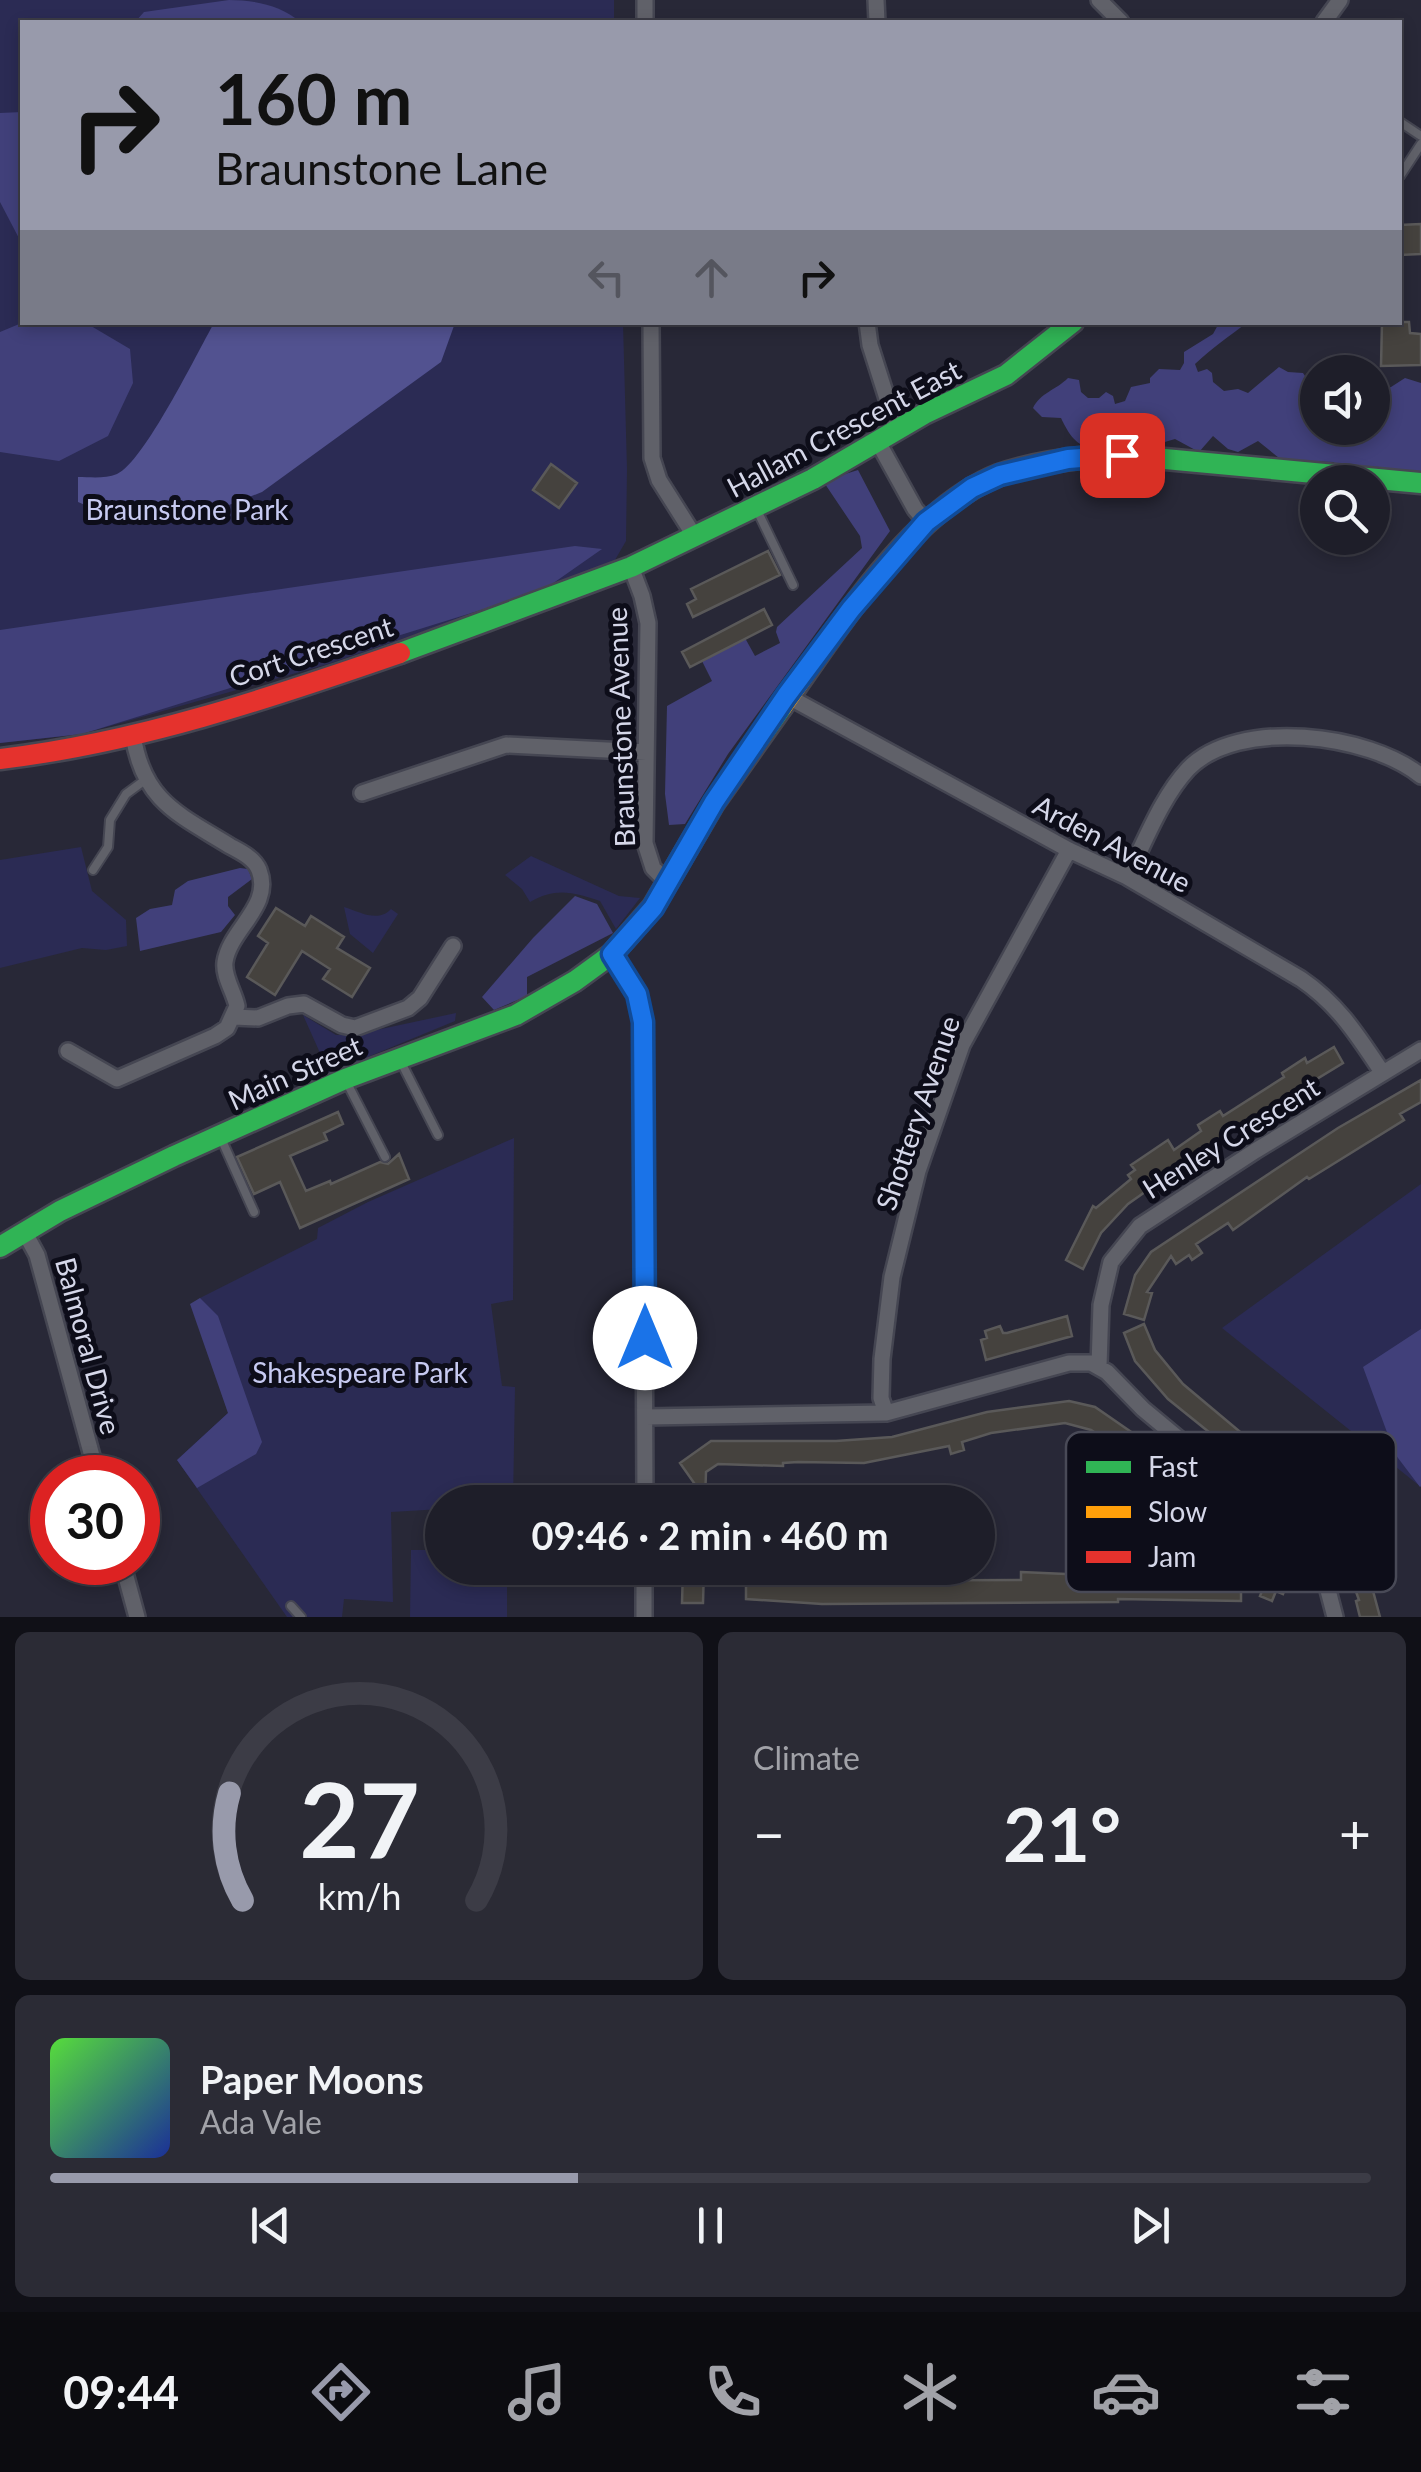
<!DOCTYPE html>
<meta charset="utf-8">
<style>
body{margin:0;font-family:Lato,sans-serif;background:#2b2b35;color:#f1f3f6;height:100vh;display:flex;flex-direction:column;font-size:38px;white-space:nowrap}
*{box-sizing:border-box;margin:0}
p{font-size:32px;color:#a1a2a8}
.icon{flex:none;width:55px;height:55px;fill:none;stroke:currentColor;stroke-width:2;stroke-linecap:round;stroke-linejoin:round}
.map{position:relative;height:1617px;overflow:hidden}
.drawer{display:flex;flex-direction:column;gap:15px;padding:15px;background:#101017;flex:1}
.drawer>*{flex:none}
.top-card{position:absolute;left:20px;top:20px;width:1382px;height:305px;border-radius:0px;box-shadow:0 5px 15px #0003,0 0 0 2px #3c3c46;background:#989aab;color:#111;overflow:hidden}
.fabs{position:absolute;left:1300px;top:355px;display:grid;gap:20px}
.fabs a{display:grid;place-items:center;width:90px;height:90px;border-radius:50%;background:#1e1e29;box-shadow:0 5px 15px #0003,0 0 0 2px #3c3c46;font-size:50px}
.speed{position:absolute;left:30px;top:1455px;display:flex;gap:20px;font-size:50px;font-weight:700;text-align:center}
.speed>*{display:grid;place-content:center;width:130px;height:130px;border-radius:50%;background:#1e1e29;box-shadow:0 5px 15px #0003,0 0 0 2px #3c3c46;line-height:1}
.speed .limit{border:15px solid #d22;background:#fff;color:#111}
.pin{position:absolute;display:grid;place-items:center;width:85px;height:85px;color:#fff;margin:-42px;border-radius:20px;box-shadow:0 5px 15px #0006}
.me{position:absolute;width:110px;margin:-55px;rotate:0deg;stroke-linejoin:round;filter:drop-shadow(0 0 8px #0008)}
.turn{display:flex;align-items:center;gap:35px;height:210px;padding:0 30px;font-size:45px}
.turn .icon{width:130px;height:130px;stroke-width:2.5}
.turn b{display:block;font-size:70px;line-height:85px}
.lanes{display:flex;align-items:center;height:95px;padding:0 30px;background:#0003;justify-content:center;gap:50px;direction:ltr}
.lanes .off{opacity:.35}
.big{font-size:75px;font-weight:700;line-height:1.1}
.drawer .widget{flex:1;display:flex;flex-direction:column;justify-content:center;gap:15px;min-width:0;padding:0 35px;border-radius:15px;background:#2b2b35}
.drawer .dial{align-items:center;gap:0}
.dial svg{height:260px;overflow:visible;fill:none;stroke:#3c3c46;stroke-width:7;stroke-linecap:round;text-anchor:middle}
.dial text{fill:#f1f3f6;stroke:none}
.song{display:flex;align-items:center;gap:30px}
.cover{width:120px;height:120px;border-radius:15px;background:linear-gradient(135deg,hsl(110 70% 55%),hsl(230 70% 35%))}
.played{height:10px;border-radius:5px;background:linear-gradient(90deg,#989aab 40%,#3c3c46 40%)}
.keys{display:flex;justify-content:space-around;direction:ltr}
.heat{display:flex;justify-content:space-between;align-items:center;font-size:55px;direction:ltr}
.drawer .tiles{flex:1;display:grid;gap:15px;grid-template-columns:1fr 1fr}
.widget:last-child{grid-column:span 2}
.trip{position:absolute;left:425px;top:1485px;width:570px;height:100px;border-radius:50px;background:#1e1e29;box-shadow:0 5px 15px #0003,0 0 0 2px #3c3c46;font-weight:700;line-height:100px;text-align:center}
.tab-bar{display:flex;height:160px;justify-content:space-around;align-items:center;background:#0c0c10;color:#a1a2a8}
.tab-bar .icon{width:70px;height:70px}
.tab-bar .active{color:#989aab}
.tab-bar b{font-size:45px;color:#f1f3f6}
.map>svg:first-child{display:block}
.green{fill:#2b2b54}
.forest{fill:#41407a}
.water{fill:#525290}
.building{fill:#45423e;stroke:#5a5959;stroke-width:2.5}
.lines{fill:none;stroke-linecap:round;stroke-linejoin:round}
.lane-casing{stroke:#454652;stroke-width:12}
.street-casing{stroke:#454652;stroke-width:20}
.fast-casing{stroke:#454652;stroke-width:25}
.slow-casing{stroke:#454652;stroke-width:25}
.jam-casing{stroke:#454652;stroke-width:25}
.lane{stroke:#606169;stroke-width:8}
.street{stroke:#606169;stroke-width:15}
.fast{stroke:#30b455;stroke-width:20}
.slow{stroke:#ff9f0a;stroke-width:20}
.jam{stroke:#e5322d;stroke-width:20}
.route-casing{stroke:#114b97;stroke-width:25}
.route{stroke:#1a73e8;stroke-width:18}
.labels{text-anchor:middle;stroke-width:10;stroke-linejoin:round;paint-order:stroke}
.street-label{font-size:28px;fill:#d5d7e9;stroke:#0d0d19}
.park-label{font-size:28px;fill:#c7caf1;stroke:#0d0d19}
.key{fill:#0d0d19;stroke:#494a57;stroke-width:2.5}
.key-label{font-size:28px;fill:#d5d7e9}
</style>
<div class="map">
<svg width="1421" height="1617" viewBox="0 0 1421 1617">
<rect width="100%" height="100%" fill="#282837"/>
<!-- green -->
<path class="green" d="M0,0H614V22H22V322L623,323L627,469L626,541L615,560L542,591L328,664L82,734L0,743Z
M81,847L92,891L126,920L127,946L106,950L82,948L0,968V860Z
M531,856L619,896L640,898L616,929L600,901C574,892 555,887 530,902L522,889L505,875Z
M344,907C360,912 378,923 391,909L398,914L373,953L350,934Z
M456,1013L455,1021L329,1073L303,1015L336,1035H353Z
M514,1138L513,1300L491,1304L502,1386L515,1387L513,1502H442V1509L391,1512L393,1602L344,1599L342,1617H287L177,1460L228,1413L194,1305L200,1298L317,1239L318,1228L368,1202Z
M1421,1184V1487L1222,1328Z
M411,1550H442V1568H507V1617H410Z"/>
<!-- forest -->
<path class="forest" d="M229,0C253,0 281,5 300,22H135L144,12Z
M22,112V244L0,202V113Z
M24,322L86,323L130,349L133,383L108,436L59,461L0,452V332Z
M1219,323H1247C1229,336 1212,348 1195,364L1198,372L1207,369L1212,373L1213,382L1224,391L1238,389L1248,393L1279,367L1288,372L1303,373L1309,382L1317,379L1318,428H1372L1373,391L1391,387L1405,378L1421,383V473L1409,472L1392,477L1350,472L1333,462L1292,461L1279,458L1258,441L1238,452L1228,449L1213,436L1199,452L1175,439L1141,449H1130L1119,438L1112,439L1105,448C1080,451 1071,439 1061,418L1042,417L1033,408C1040,393 1056,390 1068,378L1079,380L1081,392L1088,398H1099L1106,392L1113,396L1115,404L1125,401L1131,387L1150,383V378L1159,369L1180,370L1184,363V352L1213,334Z
M858,470L890,531L728,754L685,824L669,825L665,794L667,706L712,681L702,661L745,638L755,656L780,643L776,632L777,627L862,548L860,536L823,481Z
M575,546L602,549L542,591L82,734L0,743V630Z
M240,868L248,869L252,879L228,897V906L235,915L221,932L140,951L136,918L150,909L172,905L175,890L188,881Z
M575,896L597,904L613,933L527,977V996L494,1010L482,997L533,938Z
M200,1298L218,1316L262,1442L256,1454L197,1488L177,1460L228,1413L190,1304Z
M1421,1329V1486L1420,1487L1395,1454L1363,1367Z"/>
<!-- water -->
<path class="water" d="M214,323V322L455,323L441,362L262,492L191,520L132,525L78,502V477C90,477 105,479 117,474C144,462 197,353 214,323Z"/>
<!-- building -->
<path class="building" d="M1421,224V254L1400,255V225Z
M1382,322H1409L1410,333L1421,334V365L1381,366Z
M551,464L577,483L559,508L533,490Z
M768,551L780,575L693,617L687,604L696,599L691,589Z
M764,609L772,625L690,667L682,652Z
M276,908L305,926L311,916L344,937L337,948L370,968L352,997L323,979L330,969L302,951L275,995L247,977L268,943L258,936Z
M1334,1047L1343,1063L1233,1130L1128,1204L1101,1233L1083,1269L1066,1260L1093,1206L1096,1208L1131,1179L1128,1175L1135,1170L1131,1165L1168,1140L1174,1150L1201,1131L1198,1125L1220,1111L1223,1116L1284,1077L1282,1073L1305,1058L1307,1063Z
M1421,1080V1102L1400,1114L1404,1120L1309,1179L1307,1177L1233,1230L1228,1223L1196,1244L1202,1253L1192,1260L1189,1255L1176,1264L1171,1256L1147,1292L1152,1293L1144,1320L1124,1314L1135,1275L1151,1252L1338,1128Z
M338,1112L343,1124L324,1133L327,1140L290,1156L306,1191L330,1181L331,1184L380,1162L388,1164L399,1154L409,1179L300,1228L280,1182L254,1194L237,1157Z
M1067,1316L1072,1336L986,1360L981,1340L987,1338L985,1331L1000,1326L1003,1333H1007Z
M1144,1324L1155,1350L1183,1384L1332,1509L1353,1536L1366,1565L1380,1617H1360L1356,1601L1359,1600L1349,1572L1331,1537L1313,1516L1168,1399L1135,1361L1124,1333Z
M1069,1401L1095,1407L1137,1436L1260,1543L1250,1554L1126,1454L1091,1430L1065,1423L991,1433L962,1442L964,1450L951,1454L949,1446L864,1463L798,1462L783,1463V1466L718,1464L706,1472L705,1502H681V1489L699,1490L680,1463L711,1441H836L892,1437L987,1412Z
M1274,1560L1288,1566L1282,1579L1288,1581L1283,1594L1276,1591L1272,1601L1260,1596Z
M683,1568H704L703,1603H682Z
M1021,1572L1088,1575V1581H1152V1585H1241V1601L1118,1599V1602L822,1604L746,1599V1584H764V1581L1021,1580Z"/>
<g class="lines">
<!-- lane casing -->
<g class="lane-casing">
<path id="lane" d="M1400,122L1421,136
M1400,176L1421,144
M756,508L793,585
M93,870L108,847L110,820L126,794L145,780
M401,1062L438,1135
M345,1079L385,1157
M220,1136L254,1212
M291,1606L301,1617"/>
</g>
<!-- street casing -->
<g class="street-casing">
<path id="street" d="M645,0V22
M876,0L877,22
M1099,0L1121,22
M1324,22L1340,0
M651,322L652,458L659,480L695,537
M867,322L870,345L897,430
M878,442L915,509L926,522
M631,567L642,596L648,623L645,843L653,868L666,881
M787,696L1069,850L1127,877L1301,979C1338,1004 1358,1036 1382,1072
M362,793L506,745L646,752
M1127,877C1145,842 1161,798 1188,769C1238,717 1370,734 1421,776
M612,954L637,994L643,1023L645,1502
M234,1017L258,1018L288,1006L304,1004L342,1025L355,1028L408,1008L420,998L453,946
M68,1051L117,1079L215,1036L227,1028L237,1006C234,992 223,976 225,962C230,929 273,906 259,870C254,858 241,852 230,846C178,814 143,801 133,735
M24,1231L37,1255L98,1478
M1099,1366L1101,1305L1111,1262L1140,1226L1255,1151L1421,1050
M886,1413L881,1398L882,1359L892,1277L918,1171L962,1045L1069,850
M646,1417L886,1413L1069,1363H1091L1107,1372L1143,1409L1297,1537L1324,1575L1335,1617
M122,1562L137,1617
M644,1617V1568"/>
</g>
<!-- fast casing -->
<g class="fast-casing">
<path id="fast" d="M1089,457L1122,455L1421,483
M400,653L631,567L813,479L924,414L1006,375L1073,322
M0,1247L60,1211L174,1156L345,1079L516,1015L575,981L612,954L653,907L714,803L782,707"/>
</g>
<!-- slow casing -->
<g class="slow-casing">
<path id="slow" d="M782,707C836,631 910,510 999,475C1027,465 1060,460 1089,457"/>
</g>
<!-- jam casing -->
<g class="jam-casing">
<path id="jam" d="M0,759C137,743 270,698 400,653"/>
</g>
<!-- lane -->
<use href="#lane" class="lane"/>
<!-- street -->
<use href="#street" class="street"/>
<!-- fast -->
<use href="#fast" class="fast"/>
<!-- slow -->
<use href="#slow" class="slow"/>
<!-- jam -->
<use href="#jam" class="jam"/>
</g>
<g class="lines">
<!-- route casing -->
<g class="route-casing">
<path id="route" d="M645,1338L643,1022L637,994L612,954L653,908L714,802L786,696L851,609L926,522L972,488L1000,475L1068,459L1122,455"/>
</g>
<!-- route -->
<use href="#route" class="route"/>
</g>
<g class="labels">
<!-- street labels -->
<g class="street-label">
<text transform="translate(844 429) rotate(-28)" y="10">Hallam Crescent East</text>
<text transform="translate(311 652) rotate(-18)" y="10">Cort Crescent</text>
<text transform="translate(621 727) rotate(-92)" y="10">Braunstone Avenue</text>
<text transform="translate(1112 844) rotate(28)" y="10">Arden Avenue</text>
<text transform="translate(295 1073) rotate(-24)" y="10">Main Street</text>
<text transform="translate(918 1113) rotate(-71)" y="10">Shottery Avenue</text>
<text transform="translate(1231 1138) rotate(-32)" y="10">Henley Crescent</text>
<text transform="translate(88 1346) rotate(75)" y="10">Balmoral Drive</text>
</g>
<!-- park labels -->
<g class="park-label">
<text x="187" y="520">Braunstone Park</text>
<text x="360" y="1383">Shakespeare Park</text>
</g>
</g>
<!-- legend -->
<rect x="1066" y="1432" width="330" height="160" rx="15" class="key"/>
<rect x="1086" y="1461" width="45" height="12" fill="#30b455"/>
<rect x="1086" y="1506" width="45" height="12" fill="#ff9f0a"/>
<rect x="1086" y="1551" width="45" height="12" fill="#e5322d"/>
<g class="key-label">
<text x="1148" y="1477">Fast</text>
<text x="1148" y="1522">Slow</text>
<text x="1148" y="1567">Jam</text>
</g>
</svg>
<div class="fabs">
<a><svg class="icon" aria-label="sound" viewBox="0 0 24 24"><path d="M4 9h4l5-4v14l-5-4H4zM17 9q2 3 0 6"/></svg></a>
<a><svg class="icon" aria-label="search" viewBox="0 0 24 24"><circle cx="10" cy="10" r="6"/><path d="M15 15l6 6"/></svg></a>
</div>
<div class="speed"><div class="limit">30</div></div>
<div class="pin" style="left:1122px;top:455px;background:#d93025"><svg class="icon" aria-label="arrive" viewBox="0 0 24 24"><path d="M6 21V4h12l-3 4 3 4H6"/></svg></div>
<svg class="me" style="left:645px;top:1338px" viewBox="-20 -20 40 40"><circle r="19" fill="#fff"/><path d="M0-13L10 11 0 6-10 11z" fill="#1a73e8"/></svg>
<div class="trip">09:46 · 2 min · 460 m</div>
<div class="top-card">
<div class="turn"><svg class="icon" aria-label="right" viewBox="0 0 24 24"><path d="M7 20v-9h11M14 6l5 5-5 5"/></svg><div><b>160 m</b>Braunstone Lane</div></div>
<div class="lanes"><svg class="icon off" aria-label="left" viewBox="0 0 24 24"><path d="M17 20v-9H6M10 6l-5 5 5 5"/></svg><svg class="icon off" aria-label="ahead" viewBox="0 0 24 24"><path d="M12 20V5M6 11l6-6 6 6"/></svg><svg class="icon" aria-label="right" viewBox="0 0 24 24"><path d="M7 20v-9h11M14 6l5 5-5 5"/></svg></div>
</div>
</div>
<section class="drawer">
<div class="tiles">
<div class="widget dial"><svg viewBox="0 0 100 80">
<path d="M14 69A42 42 0 1 1 86 69"/>
<path d="M14 69A42 42 0 0 1 10 36" stroke="#989aab"/>
<text x="50" y="56" font-size="32" font-weight="700">27</text>
<text x="50" y="72" font-size="11">km/h</text>
</svg></div>
<div class="widget"><p>Climate</p>
<div class="heat"><a>−</a><b class="big">21°</b><a>+</a></div>
</div>
<div class="widget">
<div class="song"><i class="cover"></i><div><b>Paper Moons</b><p>Ada Vale</p></div></div>
<div class="played"></div>
<div class="keys"><svg class="icon" aria-label="previous" viewBox="0 0 24 24"><path d="M18 5L8 12l10 7zM5 5v14"/></svg><svg class="icon" aria-label="pause" viewBox="0 0 24 24"><path d="M8 5v14M16 5v14"/></svg><svg class="icon" aria-label="next" viewBox="0 0 24 24"><path d="M6 5l10 7-10 7zM19 5v14"/></svg></div>
</div>
</div>
</section>
<nav class="tab-bar">
<b>09:44</b>
<svg class="icon active" aria-label="directions" viewBox="0 0 24 24"><path d="M12 3l9 9-9 9-9-9zM9 14v-3h6M13 9l2 2-2 2"/></svg>
<svg class="icon" aria-label="music" viewBox="0 0 24 24"><path d="M9 18V5l10-2v13"/><circle cx="6" cy="18" r="3"/><circle cx="16" cy="16" r="3"/></svg>
<svg class="icon" aria-label="phone" viewBox="0 0 24 24"><path d="M5 4h4l2 5-3 2q2 4 5 5l2-3 5 2v4C11 20 4 13 5 4z"/></svg>
<svg class="icon" aria-label="climate" viewBox="0 0 24 24"><path d="M12 3v18M4 7l16 10M4 17L20 7"/></svg>
<svg class="icon" aria-label="car" viewBox="0 0 24 24"><path d="M5 17H2v-5l4-1 3-4h7l3 4 3 1v5h-3M9 17h6M6 11h13"/><circle cx="7" cy="17" r="2"/><circle cx="17" cy="17" r="2"/></svg>
<svg class="icon" aria-label="filters" viewBox="0 0 24 24"><path d="M4 7h16M4 17h16"/><circle cx="9" cy="7" r="2"/><circle cx="15" cy="17" r="2"/></svg>
</nav>
